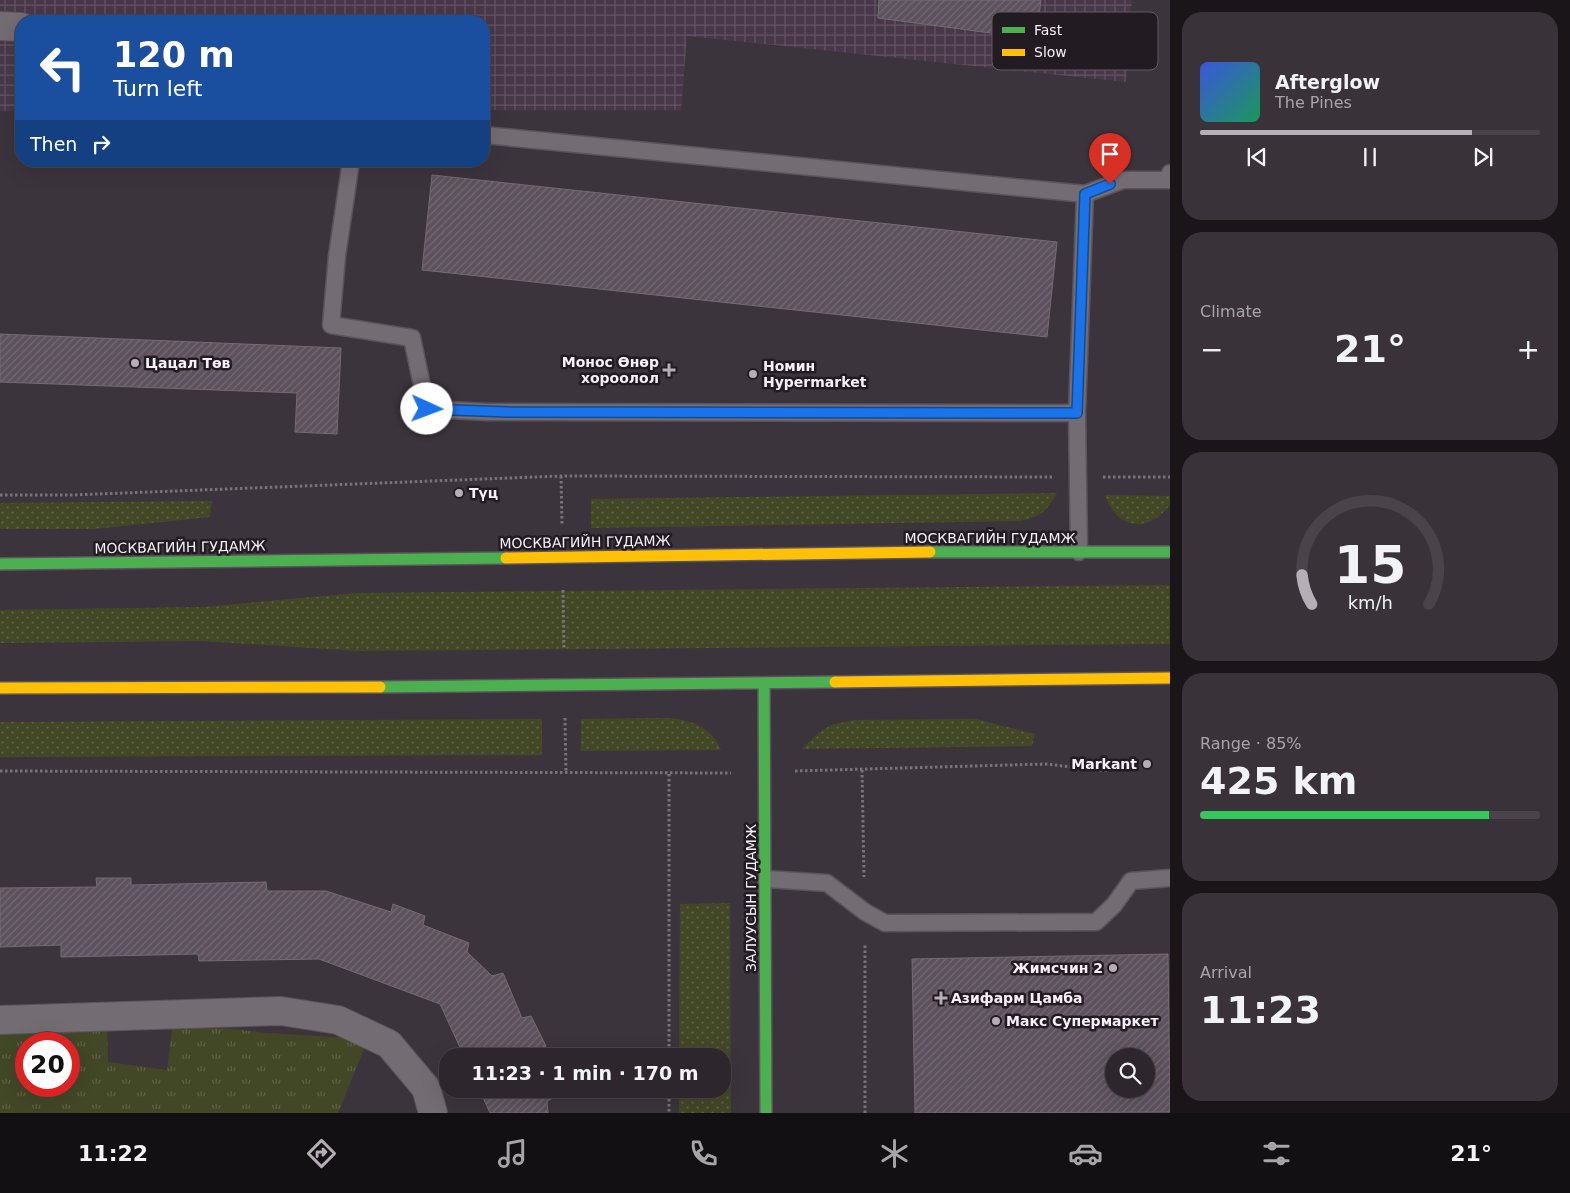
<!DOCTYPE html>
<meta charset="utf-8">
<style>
body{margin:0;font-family:"DejaVu Sans",sans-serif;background:#393339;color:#f1f3f6;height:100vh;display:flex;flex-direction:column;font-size:19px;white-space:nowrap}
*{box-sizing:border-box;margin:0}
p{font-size:16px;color:#a7a5aa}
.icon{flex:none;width:28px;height:28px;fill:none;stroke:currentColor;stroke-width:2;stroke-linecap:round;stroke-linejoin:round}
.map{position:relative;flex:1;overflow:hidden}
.drawer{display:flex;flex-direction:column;gap:12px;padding:12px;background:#191519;width:400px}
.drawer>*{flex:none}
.hud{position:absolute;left:15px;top:15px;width:475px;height:152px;border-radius:20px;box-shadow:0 5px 20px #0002,0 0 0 1px #484449;background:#1a4fa0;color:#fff;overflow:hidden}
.fabs{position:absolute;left:1105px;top:1048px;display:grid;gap:10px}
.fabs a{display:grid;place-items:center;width:50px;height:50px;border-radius:50%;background:#2d272d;box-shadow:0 5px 20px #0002,0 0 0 1px #484449;font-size:25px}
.speed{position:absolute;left:15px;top:1032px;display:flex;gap:10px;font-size:25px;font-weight:700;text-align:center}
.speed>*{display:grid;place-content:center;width:65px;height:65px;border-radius:50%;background:#2d272d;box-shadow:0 5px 20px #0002,0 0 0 1px #484449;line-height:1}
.speed .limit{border:8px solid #d22;background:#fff;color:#111}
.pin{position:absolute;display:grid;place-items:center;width:42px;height:42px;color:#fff;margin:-51px -21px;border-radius:50% 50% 50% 0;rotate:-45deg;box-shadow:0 0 5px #0007}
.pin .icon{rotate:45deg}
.me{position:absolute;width:55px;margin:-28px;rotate:92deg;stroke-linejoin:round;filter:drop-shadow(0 0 4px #0008)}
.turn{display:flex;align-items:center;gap:18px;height:105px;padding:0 15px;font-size:22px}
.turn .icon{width:65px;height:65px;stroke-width:2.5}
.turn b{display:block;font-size:35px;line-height:42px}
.then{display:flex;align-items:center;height:48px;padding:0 15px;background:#0003;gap:10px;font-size:19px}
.big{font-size:38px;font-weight:700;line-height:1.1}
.drawer .tile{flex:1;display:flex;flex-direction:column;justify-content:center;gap:8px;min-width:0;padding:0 18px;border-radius:20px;background:#393339}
.drawer .dial{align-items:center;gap:0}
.dial svg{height:130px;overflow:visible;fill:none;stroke:#484449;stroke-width:7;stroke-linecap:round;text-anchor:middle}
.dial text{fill:#f1f3f6;stroke:none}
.song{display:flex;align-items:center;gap:15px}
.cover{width:60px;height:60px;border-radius:8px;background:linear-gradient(135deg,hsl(230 70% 55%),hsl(150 70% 35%))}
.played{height:5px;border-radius:2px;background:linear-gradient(90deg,#b6aeb6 80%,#484449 80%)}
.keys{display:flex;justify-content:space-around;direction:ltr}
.heat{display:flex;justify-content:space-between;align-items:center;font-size:28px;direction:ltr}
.charge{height:8px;border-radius:4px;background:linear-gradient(90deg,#34c759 85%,#484449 0)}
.trip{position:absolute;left:439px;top:1048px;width:292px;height:50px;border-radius:20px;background:#2d272d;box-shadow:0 5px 20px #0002,0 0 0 1px #484449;font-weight:700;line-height:50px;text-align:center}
.tabs{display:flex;height:80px;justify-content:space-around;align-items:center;background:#121012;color:#a7a5aa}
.tabs .icon{width:35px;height:35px}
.tabs .active{color:#b6aeb6}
.tabs b{font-size:22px;color:#f1f3f6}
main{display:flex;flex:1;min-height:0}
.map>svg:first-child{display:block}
.industrial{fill:url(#industrial-grid)}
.grass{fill:url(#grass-dots)}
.park{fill:url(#park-tufts);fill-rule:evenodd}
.building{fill:url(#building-hatch);stroke:#726c72;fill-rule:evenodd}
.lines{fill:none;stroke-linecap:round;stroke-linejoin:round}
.lane-casing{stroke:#5a535a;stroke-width:19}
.street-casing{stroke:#5a535a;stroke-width:30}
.fast-casing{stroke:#5a535a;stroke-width:14}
.slow-casing{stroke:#5a535a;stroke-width:14}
.path{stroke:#787378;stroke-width:3;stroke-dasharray:2.5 2.5;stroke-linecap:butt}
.lane{stroke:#736c73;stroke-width:16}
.street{stroke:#736c73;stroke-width:28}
.fast{stroke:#4caf50;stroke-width:11}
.slow{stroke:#ffc107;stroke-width:11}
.route-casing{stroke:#114b97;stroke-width:12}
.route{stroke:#1a73e8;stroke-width:9}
.poi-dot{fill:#b6aeb6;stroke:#221b22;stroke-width:2}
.labels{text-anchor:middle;stroke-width:5;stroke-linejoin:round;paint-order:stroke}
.poi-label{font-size:14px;font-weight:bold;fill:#f8eff8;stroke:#221b22;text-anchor:start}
.street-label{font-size:14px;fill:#f8eff8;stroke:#221b22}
.key{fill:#221b22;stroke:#625b62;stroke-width:1}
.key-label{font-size:14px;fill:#f8eff8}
</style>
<main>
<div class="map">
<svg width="1170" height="1113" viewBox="0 0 1170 1113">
<defs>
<pattern id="industrial-grid" width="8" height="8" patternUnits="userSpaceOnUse" patternTransform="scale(1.25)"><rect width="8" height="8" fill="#483748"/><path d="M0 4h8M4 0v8" fill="none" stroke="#635463"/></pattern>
<pattern id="grass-dots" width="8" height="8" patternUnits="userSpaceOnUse" patternTransform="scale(1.25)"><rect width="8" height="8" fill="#424826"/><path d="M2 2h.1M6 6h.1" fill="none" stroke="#5e6346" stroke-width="1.8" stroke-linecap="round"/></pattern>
<pattern id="park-tufts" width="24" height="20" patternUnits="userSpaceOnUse" patternTransform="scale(1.25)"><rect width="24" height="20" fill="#424826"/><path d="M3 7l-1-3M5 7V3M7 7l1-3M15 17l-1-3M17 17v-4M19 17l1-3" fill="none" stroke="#5e6346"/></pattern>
<pattern id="building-hatch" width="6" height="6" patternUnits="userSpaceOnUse" patternTransform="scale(1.25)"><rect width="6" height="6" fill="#5c515c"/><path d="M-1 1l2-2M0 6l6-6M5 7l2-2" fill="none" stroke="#746a74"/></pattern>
</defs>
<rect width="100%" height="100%" fill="#3c343c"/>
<!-- industrial -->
<path class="industrial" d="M0,0H1132L1126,82L687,36L681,110H484V21H21V111H0Z"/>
<!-- grass -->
<path class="grass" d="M1057,493C1046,512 1042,516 1020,521L591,528V499Z
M1105,495L1170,496V505C1148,533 1117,530 1105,495Z
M212,501L210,517L94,529H0V503Z
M1170,585V644L359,651L202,641L0,643V610L203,607L357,593Z
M661,718C687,718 711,725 721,750L581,751V719Z
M542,719V755L0,757V722Z
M976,719L1035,734L1032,746L802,749L817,734L831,725L854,720Z
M730,903L731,1113H679V1089H722V1056H679L680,904Z"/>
<!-- park -->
<path class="park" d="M0,1012L107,1016L108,1062L167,1070L173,1022L266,1033L368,1039L338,1113H0ZM26,1044H69V1086H26Z"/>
<!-- building -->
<path class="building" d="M879,0H1041L1036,39L878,18Z
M432,175L1057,242L1047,337L422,270Z
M0,334L341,348L337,434L295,432L297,393L0,382Z
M96,878H131V885L266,882L267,891H326L391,912L393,904L425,916L423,925L469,943L467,952L492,976L503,973L522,1018L531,1016L546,1046L537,1051L539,1056H464L440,1004L319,959L199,961L198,954L61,957V945L0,947V888L97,887Z
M1168,954L1170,1112L915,1113L912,959ZM1114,1056H1146V1089H1114Z
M479,1089H554L557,1096L547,1101L548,1113H490Z"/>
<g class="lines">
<!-- lane casing -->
<g class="lane-casing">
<path id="lane" d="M484,135L1085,194L1123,180H1169L1170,173
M351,161L337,256L331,325L412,338L427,409L488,412L1077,413
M1079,552L1077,413L1085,194
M766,879L827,883L865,912L885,923L1096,922L1114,905L1131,881L1170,878"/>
</g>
<!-- street casing -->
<g class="street-casing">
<path id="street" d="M0,26L21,27
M0,1020L281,1011L338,1020L389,1044L426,1088L433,1113"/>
</g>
<!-- fast casing -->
<g class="fast-casing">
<path id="fast" d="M930,552H1170
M0,564L506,558
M764,683L766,1113
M380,687L835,682"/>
</g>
<!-- slow casing -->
<g class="slow-casing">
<path id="slow" d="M506,558L930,552
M835,682L1170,678
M0,688L380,687"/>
</g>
<!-- path -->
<path class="path" d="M561,476L562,524
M1103,477H1170
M0,495H72L561,476L1052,477
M563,590L564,649
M565,718L566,773
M862,770L864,877
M0,771L731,773
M795,771L1045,764L1109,771
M669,774V1056
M669,1089V1113
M865,1113V943"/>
<!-- lane -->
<use href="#lane" class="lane"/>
<!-- street -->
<use href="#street" class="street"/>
<!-- fast -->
<use href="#fast" class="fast"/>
<!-- slow -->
<use href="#slow" class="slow"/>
</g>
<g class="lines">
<!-- route casing -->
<g class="route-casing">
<path id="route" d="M427,409L508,412L1077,413L1085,194L1110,184"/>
</g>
<!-- route -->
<use href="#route" class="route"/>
</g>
<!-- markers -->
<g class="poi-dot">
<circle cx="135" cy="363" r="5"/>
<path d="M666.5 362.5h5v5h5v5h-5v5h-5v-5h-5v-5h5z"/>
<circle cx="753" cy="374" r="5"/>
<circle cx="459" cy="493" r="5"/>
<circle cx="1147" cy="764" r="5"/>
<circle cx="1113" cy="968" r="5"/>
<path d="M938.5 990.5h5v5h5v5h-5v5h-5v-5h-5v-5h5z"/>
<circle cx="996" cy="1021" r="5"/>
</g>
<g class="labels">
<!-- poi labels -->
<g class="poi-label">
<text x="659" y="367" text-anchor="end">Монос Өнөр<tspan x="659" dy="16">хороолол</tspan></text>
<text x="145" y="368">Цацал Төв</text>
<text x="763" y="371">Номин<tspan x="763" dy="16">Hyрermarket</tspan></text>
<text x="469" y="498">Түц</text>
<text x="1137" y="769" text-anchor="end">Markant</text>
<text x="1103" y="973" text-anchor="end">Жимсчин 2</text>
<text x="951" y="1003">Азифарм Цамба</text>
<text x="1006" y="1026">Макс Супермаркет</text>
</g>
<!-- street labels -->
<g class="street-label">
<text x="990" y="543">МОСКВАГИЙН ГУДАМЖ</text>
<text transform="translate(585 542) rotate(-1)" y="5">МОСКВАГИЙН ГУДАМЖ</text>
<text transform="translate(180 547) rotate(-1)" y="5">МОСКВАГИЙН ГУДАМЖ</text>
<text transform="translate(751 898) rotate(-90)" y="5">ЗАЛУУСЫН ГУДАМЖ</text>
</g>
</g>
<!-- legend -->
<rect x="992" y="12" width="166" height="58" rx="8" class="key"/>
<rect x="1002" y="27" width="23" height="6" fill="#4caf50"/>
<rect x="1002" y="49" width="23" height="7" fill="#ffc107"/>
<g class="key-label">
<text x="1034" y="35">Fast</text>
<text x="1034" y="57">Slow</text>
</g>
</svg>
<div class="fabs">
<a><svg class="icon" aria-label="search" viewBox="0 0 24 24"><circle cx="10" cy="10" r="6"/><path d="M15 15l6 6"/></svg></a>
</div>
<div class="speed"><div class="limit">20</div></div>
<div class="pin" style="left:1110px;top:184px;background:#d93025"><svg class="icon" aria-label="arrive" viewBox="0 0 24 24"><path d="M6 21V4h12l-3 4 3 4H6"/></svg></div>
<svg class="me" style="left:427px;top:409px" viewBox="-20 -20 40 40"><circle r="19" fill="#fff"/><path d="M0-13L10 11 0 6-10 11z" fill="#1a73e8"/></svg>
<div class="trip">11:23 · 1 min · 170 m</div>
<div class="hud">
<div class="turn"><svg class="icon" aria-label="left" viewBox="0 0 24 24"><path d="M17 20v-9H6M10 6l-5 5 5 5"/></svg><div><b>120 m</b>Turn left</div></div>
<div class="then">Then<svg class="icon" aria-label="right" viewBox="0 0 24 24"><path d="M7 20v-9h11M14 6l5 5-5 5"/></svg></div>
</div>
</div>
<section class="drawer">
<div class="tile">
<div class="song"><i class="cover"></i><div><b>Afterglow</b><p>The Pines</p></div></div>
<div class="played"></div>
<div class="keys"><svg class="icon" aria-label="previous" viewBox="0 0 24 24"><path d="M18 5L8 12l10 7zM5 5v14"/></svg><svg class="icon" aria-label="pause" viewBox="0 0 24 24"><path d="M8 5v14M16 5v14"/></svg><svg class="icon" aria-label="next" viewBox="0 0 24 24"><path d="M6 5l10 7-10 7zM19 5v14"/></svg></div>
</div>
<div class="tile"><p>Climate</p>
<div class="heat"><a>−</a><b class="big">21°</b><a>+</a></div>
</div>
<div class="tile dial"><svg viewBox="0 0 100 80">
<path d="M14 69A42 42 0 1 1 86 69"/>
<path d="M14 69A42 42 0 0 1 8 51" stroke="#b6aeb6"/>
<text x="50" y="56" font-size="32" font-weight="700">15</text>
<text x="50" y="72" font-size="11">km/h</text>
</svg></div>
<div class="tile"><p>Range · 85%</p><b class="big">425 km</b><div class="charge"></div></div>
<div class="tile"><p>Arrival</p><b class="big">11:23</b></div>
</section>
</main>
<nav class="tabs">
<b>11:22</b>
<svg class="icon active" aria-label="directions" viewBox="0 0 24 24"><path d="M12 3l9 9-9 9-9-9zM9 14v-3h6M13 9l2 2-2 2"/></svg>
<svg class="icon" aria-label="music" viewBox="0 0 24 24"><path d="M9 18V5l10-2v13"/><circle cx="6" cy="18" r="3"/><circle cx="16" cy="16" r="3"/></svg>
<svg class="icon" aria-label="phone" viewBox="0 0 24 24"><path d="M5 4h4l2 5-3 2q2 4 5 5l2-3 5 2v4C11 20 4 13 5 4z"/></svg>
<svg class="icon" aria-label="climate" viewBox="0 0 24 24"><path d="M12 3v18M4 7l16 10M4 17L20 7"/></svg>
<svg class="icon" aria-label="car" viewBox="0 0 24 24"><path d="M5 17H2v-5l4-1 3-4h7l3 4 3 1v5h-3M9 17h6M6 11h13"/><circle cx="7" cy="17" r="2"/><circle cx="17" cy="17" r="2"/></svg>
<svg class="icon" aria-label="filters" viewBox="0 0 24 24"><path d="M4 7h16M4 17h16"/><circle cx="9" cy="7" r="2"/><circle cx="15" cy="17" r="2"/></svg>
<b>21°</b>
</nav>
